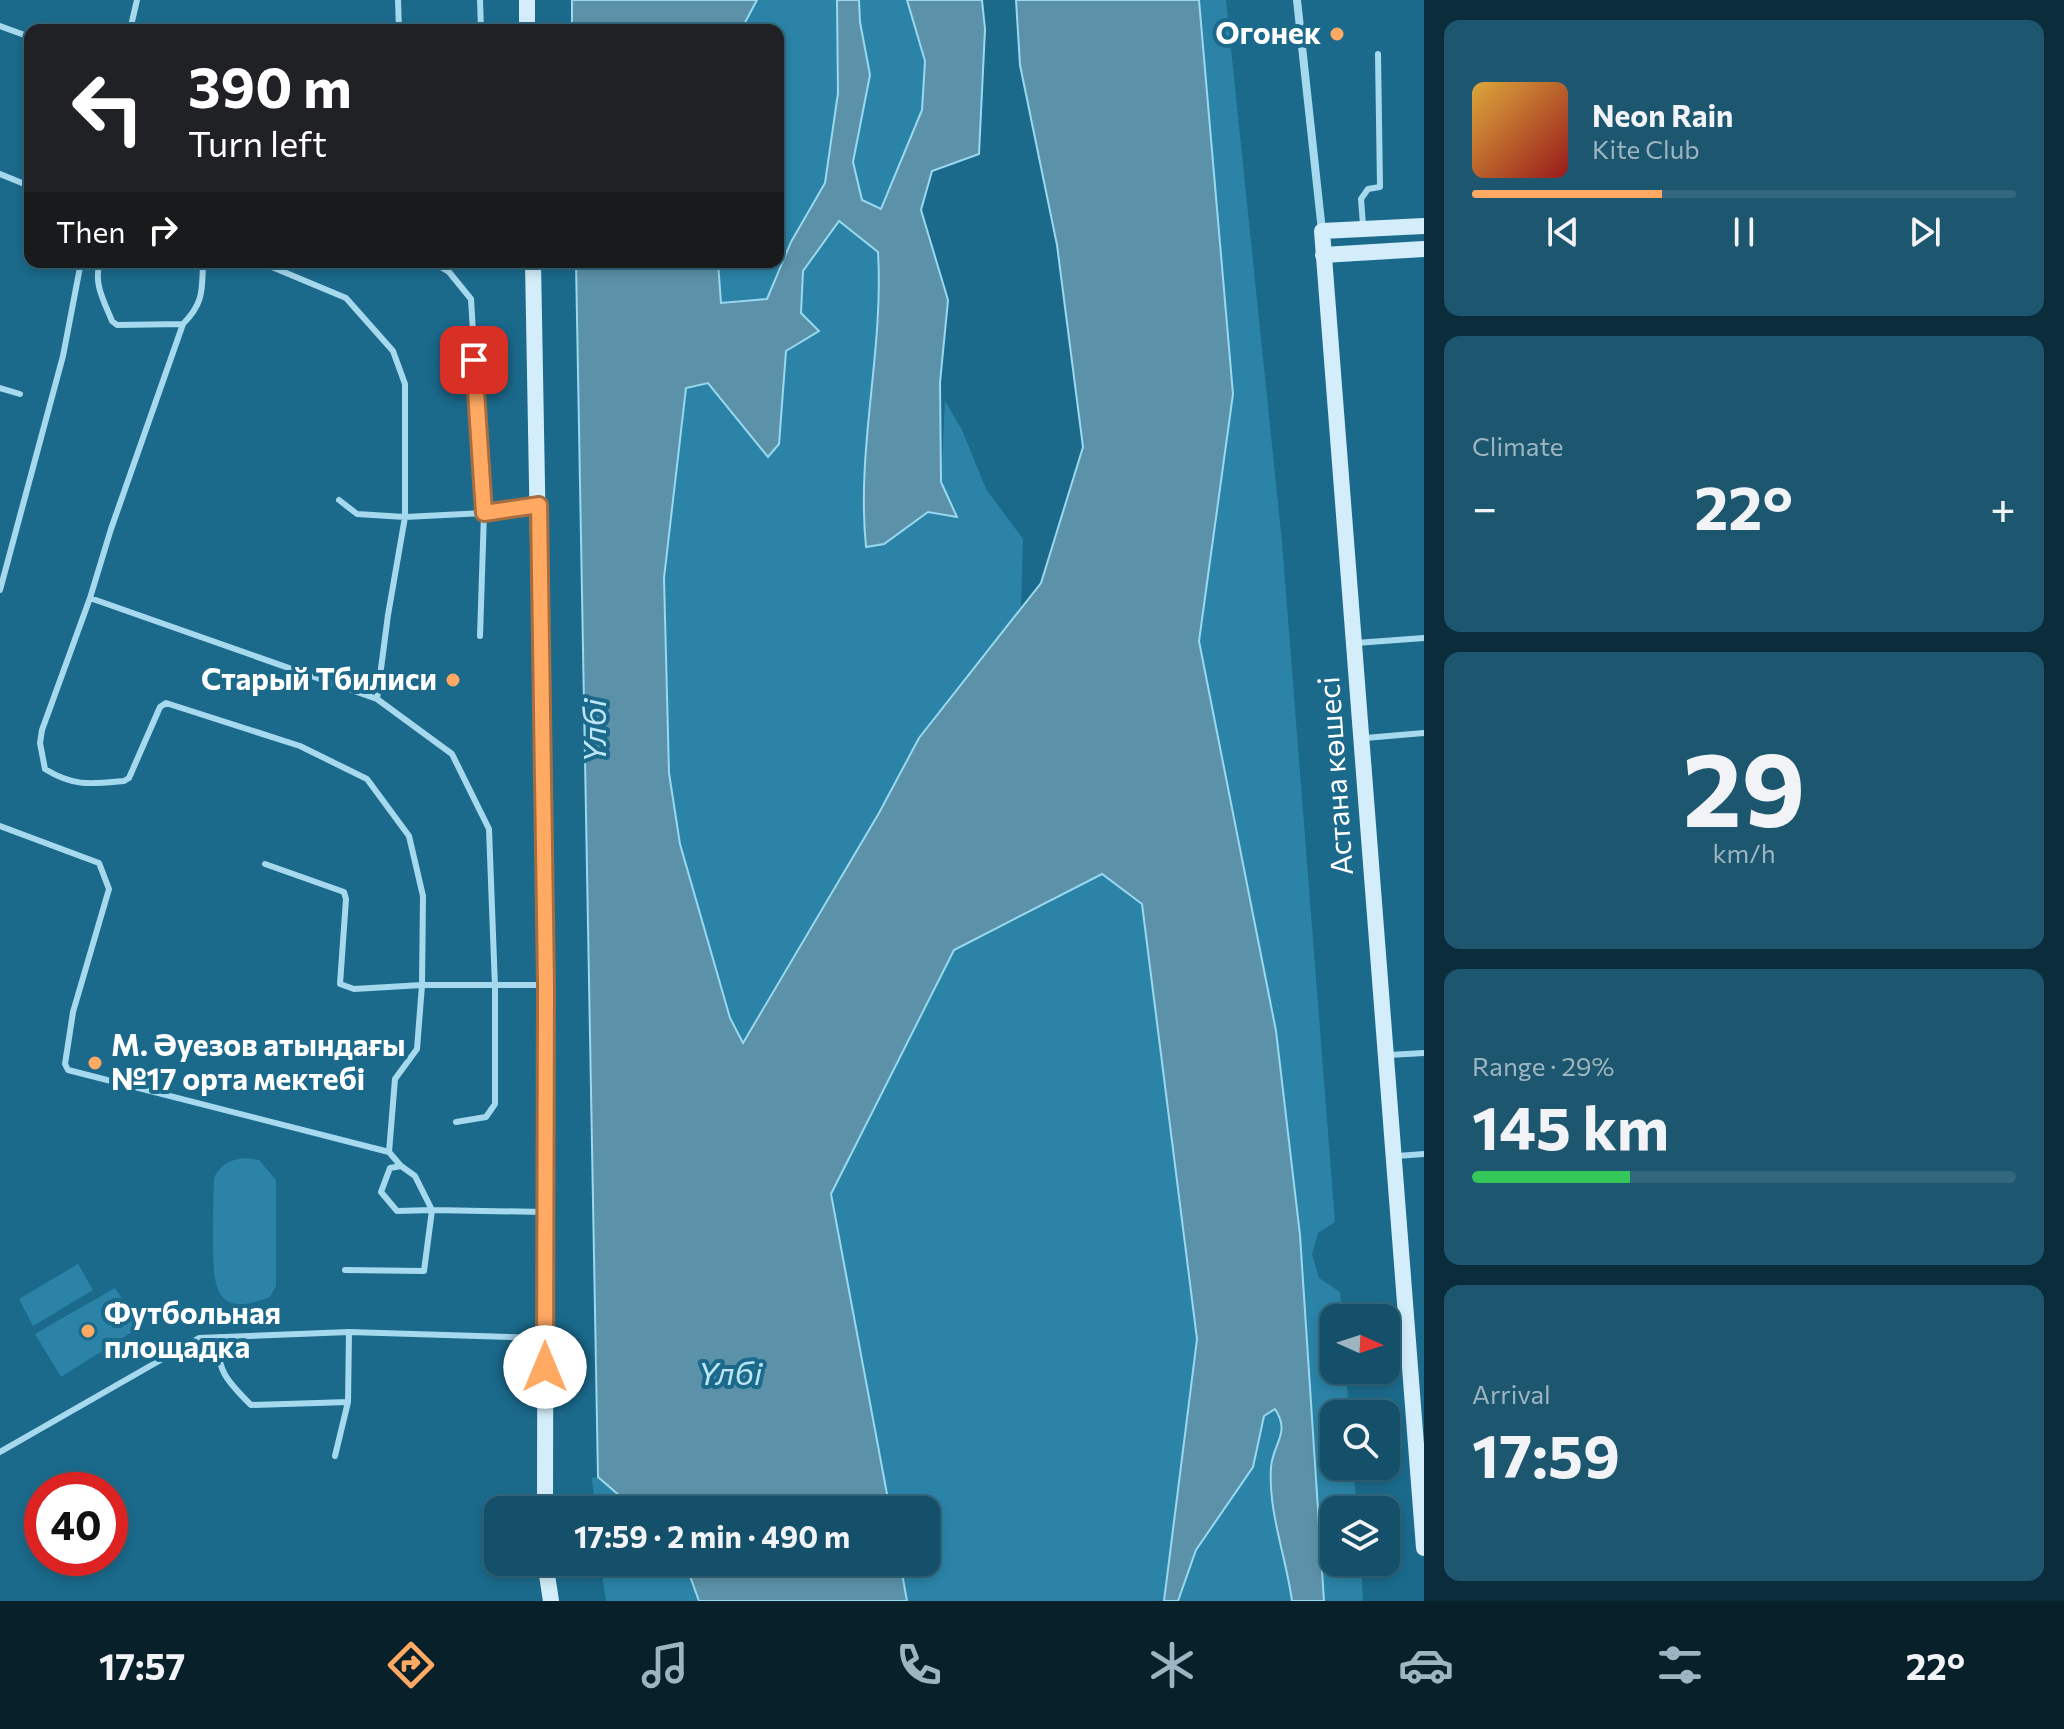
<!DOCTYPE html>
<meta charset="utf-8">
<style>
body{margin:0;font-family:Commissioner,sans-serif;background:#1d576f;color:#f1f3f6;height:100vh;display:flex;flex-direction:column;font-size:30px;white-space:nowrap}
*{box-sizing:border-box;margin:0}
p{font-size:26px;color:#9db5c0}
.icon{flex:none;width:44px;height:44px;fill:none;stroke:currentColor;stroke-width:2;stroke-linecap:round;stroke-linejoin:round}
.map{position:relative;flex:1;overflow:hidden}
.details{display:flex;flex-direction:column;gap:20px;padding:20px;background:#0b2c3a;width:640px}
.details>*{flex:none}
.hud{position:absolute;left:24px;top:24px;width:760px;height:244px;border-radius:16px;box-shadow:0 4px 12px #0003,0 0 0 2px #33677d;background:#202124;color:#fff;overflow:hidden}
.needle{width:52px;rotate:93deg}
.controls{position:absolute;left:1320px;top:1304px;display:grid;gap:16px}
.controls a{display:grid;place-items:center;width:80px;height:80px;border-radius:16px;background:#145069;box-shadow:0 4px 12px #0003,0 0 0 2px #33677d;font-size:40px}
.speed{position:absolute;left:24px;top:1472px;display:flex;gap:16px;font-size:40px;font-weight:700;text-align:center}
.speed>*{display:grid;place-content:center;width:104px;height:104px;border-radius:50%;background:#145069;box-shadow:0 4px 12px #0003,0 0 0 2px #33677d;line-height:1}
.speed .limit{border:12px solid #d22;background:#fff;color:#111}
.pin{position:absolute;display:grid;place-items:center;width:68px;height:68px;color:#fff;margin:-34px;border-radius:16px;box-shadow:0 4px 12px #0006}
.me{position:absolute;width:88px;margin:-44px;rotate:0deg;stroke-linejoin:round;filter:drop-shadow(0 0 6px #0008)}
.turn{display:flex;align-items:center;gap:28px;height:168px;padding:0 32px;font-size:36px}
.turn .icon{width:104px;height:104px;stroke-width:2.5}
.turn b{display:block;font-size:56px;line-height:68px}
.then{display:flex;align-items:center;height:76px;padding:0 32px;background:#0003;gap:16px;font-size:30px}
.big{font-size:60px;font-weight:700;line-height:1.1}
.details .card{flex:1;display:flex;flex-direction:column;justify-content:center;gap:12px;min-width:0;padding:0 28px;border-radius:16px;background:#1d576f}
.details .dial{align-items:center;gap:0}
.dial b{font-size:104px;line-height:1}
.song{display:flex;align-items:center;gap:24px}
.cover{width:96px;height:96px;border-radius:12px;background:linear-gradient(135deg,hsl(40 70% 55%),hsl(0 70% 35%))}
.played{height:8px;border-radius:4px;background:linear-gradient(90deg,#ffa963 35%,#33677d 35%)}
.keys{display:flex;justify-content:space-around;direction:ltr}
.heat{display:flex;justify-content:space-between;align-items:center;font-size:44px;direction:ltr}
.charge{height:12px;border-radius:6px;background:linear-gradient(90deg,#34c759 29%,#33677d 0)}
.trip{position:absolute;left:484px;top:1496px;width:456px;height:80px;border-radius:16px;background:#145069;box-shadow:0 4px 12px #0003,0 0 0 2px #33677d;font-weight:700;line-height:80px;text-align:center}
.menu{display:flex;height:128px;justify-content:space-around;align-items:center;background:#08202a;color:#9db5c0}
.menu .icon{width:56px;height:56px}
.menu .active{color:#ffa963}
.menu b{font-size:36px;color:#f1f3f6}
main{display:flex;flex:1;min-height:0}
.map>svg:first-child{display:block}
.green{fill:#2b84a8}
.water{fill:#5c92a9;stroke:#99d8ef;stroke-width:2}
.lines{fill:none;stroke-linecap:round;stroke-linejoin:round}
.lane{stroke:#a6d9ed;stroke-width:6}
.street{stroke:#a6d9ed;stroke-width:8}
.secondary{stroke:#d3eefa;stroke-width:16}
.route-casing{stroke:#a66e40;stroke-width:20}
.route{stroke:#ffa963;stroke-width:14}
.poi-dot{fill:#ffa963;stroke:#1b6a8c;stroke-width:3}
.labels{text-anchor:middle;stroke-width:8;stroke-linejoin:round;paint-order:stroke}
.poi-label{font-size:30px;font-weight:bold;fill:#fff;stroke:#1b6a8c;text-anchor:end}
.street-label{font-size:30px;fill:#fff;stroke:#1b6a8c}
.water-label{font-size:32px;font-style:italic;fill:#bee6f6;stroke:#1b6a8c}
</style>
<main>
<div class="map">
<svg width="1424" height="1601" viewBox="0 0 1424 1601">
<rect width="100%" height="100%" fill="#1b6a8c"/>
<!-- green -->
<path class="green" d="M757,0H837L838,93L825,183L791,242L767,299L721,303L718,262H778V30H741Z
M859,0H907L925,61L922,110L882,209L862,200L853,162L870,75L860,22Z
M1199,0H1226L1282,542L1335,1222L1318,1233L1312,1255L1319,1278L1340,1292L1342,1318H1334V1370H1346L1349,1414H1334V1466H1353L1357,1510H1334V1562H1355L1361,1567L1363,1601H1324L1300,1235L1199,641L1233,394Z
M839,221L878,251C884,351 856,448 866,547L884,544L928,512L956,516L941,482L945,401L962,430L986,489L1023,539L1021,609L919,738L879,813L742,1043L730,1019L680,844L669,773L664,578L686,387L708,383L768,457L779,444L786,351L801,313L803,271Z
M1102,874L1142,903L1197,1339L1164,1601H907L900,1562H926V1510H890L831,1194L954,950Z
M245,1158L259,1160L276,1180V1286L270,1297C215,1319 213,1287 213,1242C213,1220 213,1199 214,1178C221,1164 229,1160 245,1158Z
M78,1264L93,1290L33,1326L19,1299Z
M115,1288L140,1327L61,1377L35,1334Z
M1275,1408C1290,1434 1273,1442 1271,1467C1268,1512 1286,1556 1292,1601H1178L1196,1550L1253,1467L1264,1416Z
M598,1477L636,1510H595L592,1478Z
M600,1562H685L699,1601H606Z"/>
<!-- water -->
<path class="water" d="M572,0H757L741,30H572Z
M837,0H859L860,22L870,75L853,162L862,200L881,209L922,110L925,61L907,0H982L985,29L979,154L932,171L921,210L948,300L940,383L941,482L957,517L928,512L884,544L866,547C856,448 884,351 878,252L839,221L803,271L801,313L819,331L786,351L779,444L768,457L708,383L686,388L664,578L669,773L680,844L730,1018L743,1043L879,813L919,738L1041,583L1083,447L1057,245L1020,65L1016,0H1199L1233,394L1199,641L1276,1031L1300,1235L1324,1601H1292C1286,1556 1268,1512 1271,1467C1273,1443 1291,1433 1275,1409L1264,1416L1253,1467L1196,1550L1178,1601H1164L1197,1339L1142,904L1102,874L954,950L831,1194L890,1510H636L598,1477L576,262H718L721,303L767,299L791,242L825,183L838,93Z
M685,1562H900L907,1601H699Z"/>
<g class="lines">
<!-- lane -->
<path class="lane" d="M398,0L399,30
M480,0L481,30
M306,25L324,30
M0,26L30,37
M130,30L137,0
M456,30L524,27
M0,174L27,185
M1363,225L1361,199L1368,189L1380,187L1378,54
M100,262C93,283 104,301 112,321L117,325L183,324C204,303 202,290 203,262
M260,262L346,298L393,351L405,384V517L484,513L537,506
M433,262L449,272L471,299L484,513L480,636
M0,388L20,394
M339,500L357,514L405,517L388,615L377,699
M0,590L63,356L81,262
M90,598L111,529L183,324
M1356,643L1424,638
M1365,738L1424,733
M0,826L99,863L109,889L73,1012L65,1064L68,1070L389,1152
M265,864L344,892L346,899L340,984L354,989L422,985L417,1049L395,1079L389,1152L401,1166L415,1176L432,1210L544,1212
M1389,1055L1424,1053
M456,1122L486,1117L495,1104V987L489,829L452,754L377,699L90,598L42,730L40,743L45,769C74,787 91,784 124,781L129,778L160,707L166,703L300,746L367,779L409,836L423,896L422,985H546
M1397,1156L1424,1154
M345,1270L424,1271L432,1210L397,1211L381,1192L390,1168L401,1166
M220,1337C214,1369 229,1383 251,1405L348,1402
M0,1452L199,1338L349,1332L544,1338
M335,1456L348,1402L349,1332"/>
<!-- street -->
<path class="street" d="M1297,0L1322,231"/>
<!-- secondary -->
<path class="secondary" d="M527,0V30
M1424,226L1322,231L1424,1548
M1323,255L1424,249
M533,262L546,985L545,1510
M545,1562L551,1601"/>
</g>
<g class="lines">
<!-- route casing -->
<g class="route-casing">
<path id="route" d="M474,360L484,513L539,505L546,985L545,1367"/>
</g>
<!-- route -->
<use href="#route" class="route"/>
</g>
<!-- markers -->
<g class="poi-dot">
<circle cx="1337" cy="34" r="8"/>
<circle cx="453" cy="680" r="8"/>
<circle cx="95" cy="1063" r="8"/>
<circle cx="88" cy="1331" r="8"/>
</g>
<g class="labels">
<!-- poi labels -->
<g class="poi-label">
<text x="1321" y="44">Огонек</text>
<text x="437" y="690">Старый Тбилиси</text>
<text x="111" y="1056" text-anchor="start">М. Әуезов атындағы<tspan x="111" dy="34">№17 орта мектебі</tspan></text>
<text x="104" y="1324" text-anchor="start">Футбольная<tspan x="104" dy="34">площадка</tspan></text>
</g>
<!-- street labels -->
<g class="street-label">
<text transform="translate(1336 776) rotate(-94)" y="10">Астана көшесі</text>
</g>
<!-- water labels -->
<g class="water-label">
<text transform="translate(595 731) rotate(-90)" y="11">Үлбі</text>
<text x="730" y="1385">Үлбі</text>
</g>
</g>
</svg>
<div class="controls">
<a><svg class="needle" viewBox="-14 -14 28 28"><path d="M0-13l5 13h-10z" fill="#e53935"/><path d="M0 13l5-13h-10z" fill="#9db5c0"/></svg></a>
<a><svg class="icon" aria-label="search" viewBox="0 0 24 24"><circle cx="10" cy="10" r="6"/><path d="M15 15l6 6"/></svg></a>
<a><svg class="icon" aria-label="layers" viewBox="0 0 24 24"><path d="M12 4l9 5-9 5-9-5zM3 14l9 5 9-5"/></svg></a>
</div>
<div class="speed"><div class="limit">40</div></div>
<div class="pin" style="left:474px;top:360px;background:#d93025"><svg class="icon" aria-label="arrive" viewBox="0 0 24 24"><path d="M6 21V4h12l-3 4 3 4H6"/></svg></div>
<svg class="me" style="left:545px;top:1367px" viewBox="-20 -20 40 40"><circle r="19" fill="#fff"/><path d="M0-13L10 11 0 6-10 11z" fill="#ffa963"/></svg>
<div class="trip">17:59 · 2 min · 490 m</div>
<div class="hud">
<div class="turn"><svg class="icon" aria-label="left" viewBox="0 0 24 24"><path d="M17 20v-9H6M10 6l-5 5 5 5"/></svg><div><b>390 m</b>Turn left</div></div>
<div class="then">Then<svg class="icon" aria-label="right" viewBox="0 0 24 24"><path d="M7 20v-9h11M14 6l5 5-5 5"/></svg></div>
</div>
</div>
<section class="details">
<div class="card">
<div class="song"><i class="cover"></i><div><b>Neon Rain</b><p>Kite Club</p></div></div>
<div class="played"></div>
<div class="keys"><svg class="icon" aria-label="previous" viewBox="0 0 24 24"><path d="M18 5L8 12l10 7zM5 5v14"/></svg><svg class="icon" aria-label="pause" viewBox="0 0 24 24"><path d="M8 5v14M16 5v14"/></svg><svg class="icon" aria-label="next" viewBox="0 0 24 24"><path d="M6 5l10 7-10 7zM19 5v14"/></svg></div>
</div>
<div class="card"><p>Climate</p>
<div class="heat"><a>−</a><b class="big">22°</b><a>+</a></div>
</div>
<div class="card dial"><b>29</b><p>km/h</p></div>
<div class="card"><p>Range · 29%</p><b class="big">145 km</b><div class="charge"></div></div>
<div class="card"><p>Arrival</p><b class="big">17:59</b></div>
</section>
</main>
<nav class="menu">
<b>17:57</b>
<svg class="icon active" aria-label="directions" viewBox="0 0 24 24"><path d="M12 3l9 9-9 9-9-9zM9 14v-3h6M13 9l2 2-2 2"/></svg>
<svg class="icon" aria-label="music" viewBox="0 0 24 24"><path d="M9 18V5l10-2v13"/><circle cx="6" cy="18" r="3"/><circle cx="16" cy="16" r="3"/></svg>
<svg class="icon" aria-label="phone" viewBox="0 0 24 24"><path d="M5 4h4l2 5-3 2q2 4 5 5l2-3 5 2v4C11 20 4 13 5 4z"/></svg>
<svg class="icon" aria-label="climate" viewBox="0 0 24 24"><path d="M12 3v18M4 7l16 10M4 17L20 7"/></svg>
<svg class="icon" aria-label="car" viewBox="0 0 24 24"><path d="M5 17H2v-5l4-1 3-4h7l3 4 3 1v5h-3M9 17h6M6 11h13"/><circle cx="7" cy="17" r="2"/><circle cx="17" cy="17" r="2"/></svg>
<svg class="icon" aria-label="filters" viewBox="0 0 24 24"><path d="M4 7h16M4 17h16"/><circle cx="9" cy="7" r="2"/><circle cx="15" cy="17" r="2"/></svg>
<b>22°</b>
</nav>
